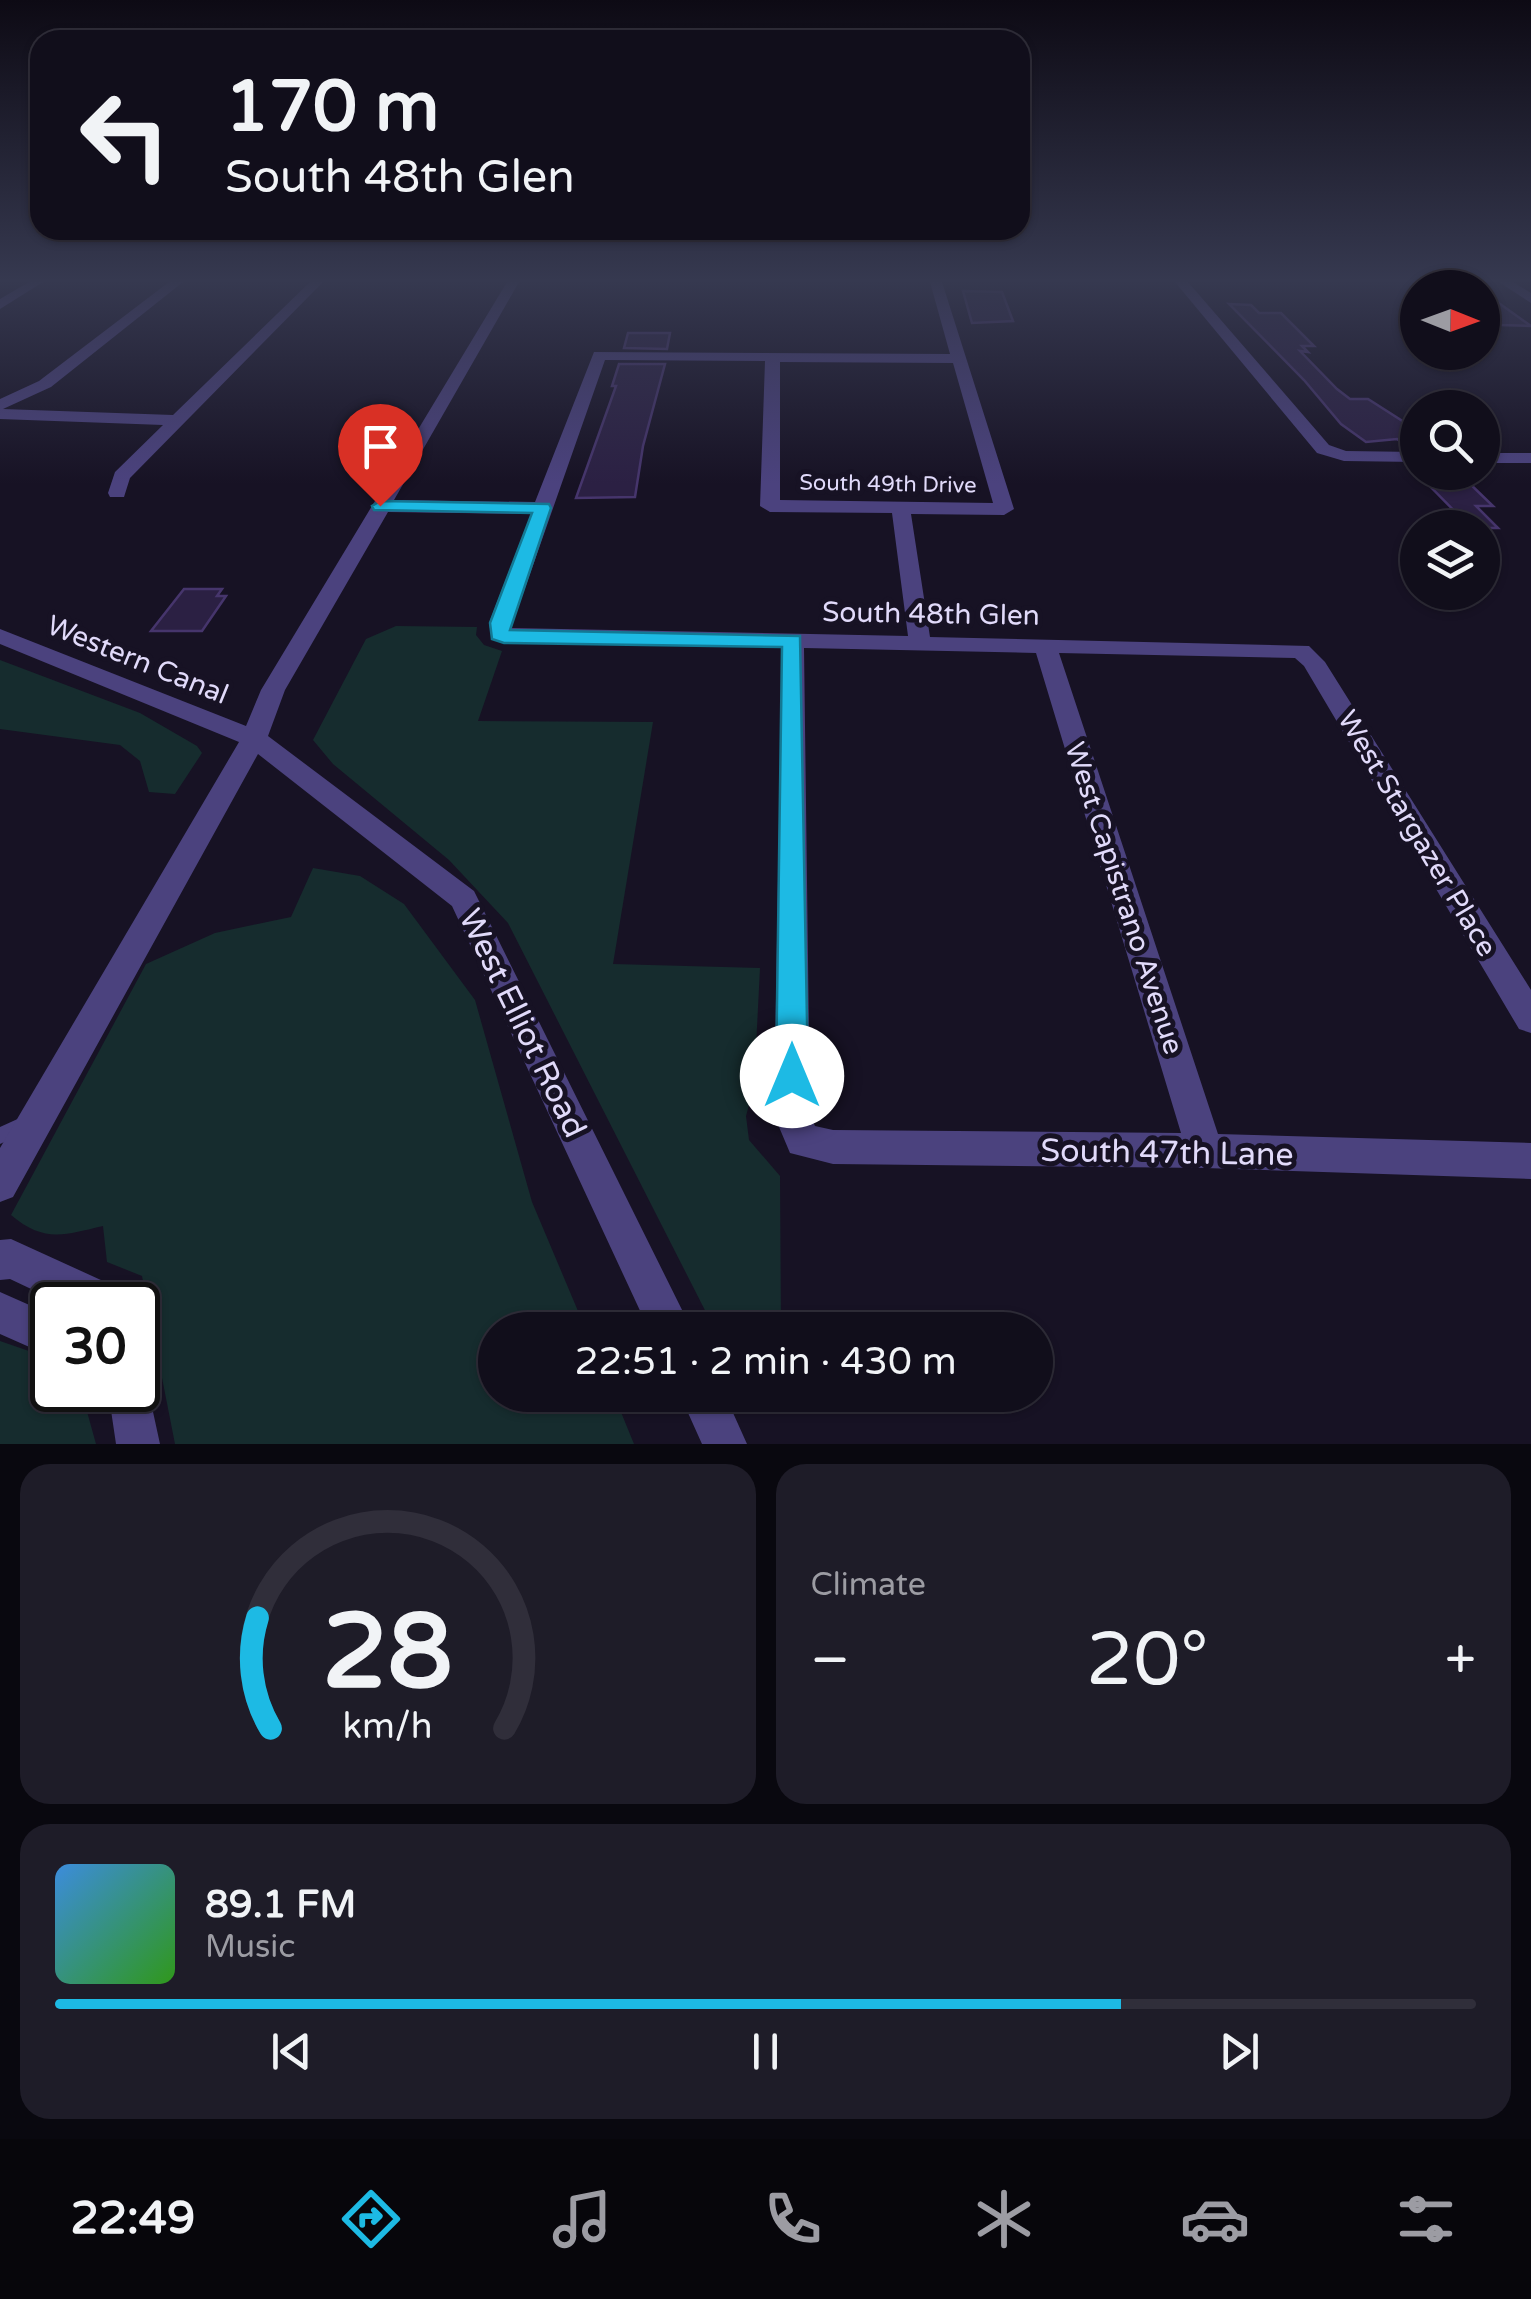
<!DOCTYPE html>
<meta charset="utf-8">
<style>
body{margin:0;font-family:"Varela Round",sans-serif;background:#1e1c28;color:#f1f3f6;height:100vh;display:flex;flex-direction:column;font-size:38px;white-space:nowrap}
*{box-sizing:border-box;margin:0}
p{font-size:32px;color:#9c9ca3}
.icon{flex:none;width:55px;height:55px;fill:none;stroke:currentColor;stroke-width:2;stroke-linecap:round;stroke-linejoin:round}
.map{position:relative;height:1444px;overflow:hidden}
.details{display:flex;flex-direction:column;gap:20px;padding:20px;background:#09080f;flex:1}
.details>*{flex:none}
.hud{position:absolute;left:30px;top:30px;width:1000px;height:210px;border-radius:30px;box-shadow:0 2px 8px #0004,0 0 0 2px #302e3a;background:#110e1b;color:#f1f3f6;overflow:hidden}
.needle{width:65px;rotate:91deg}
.buttons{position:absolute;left:1400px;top:270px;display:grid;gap:20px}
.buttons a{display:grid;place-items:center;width:100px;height:100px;border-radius:50%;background:#110e1b;box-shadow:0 2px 8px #0004,0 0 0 2px #302e3a;font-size:50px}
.speed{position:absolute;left:30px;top:1282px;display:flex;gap:20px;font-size:50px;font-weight:700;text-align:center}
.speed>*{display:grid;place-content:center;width:130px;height:130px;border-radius:50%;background:#110e1b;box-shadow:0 2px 8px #0004,0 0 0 2px #302e3a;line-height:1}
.speed .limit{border:5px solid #111;border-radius:15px;background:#fff;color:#111}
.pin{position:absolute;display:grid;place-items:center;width:85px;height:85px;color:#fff;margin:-102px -42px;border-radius:50% 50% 50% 0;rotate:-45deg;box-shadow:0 0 10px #0007}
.pin .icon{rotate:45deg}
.me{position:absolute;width:110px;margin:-55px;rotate:0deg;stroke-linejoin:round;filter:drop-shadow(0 0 8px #0008)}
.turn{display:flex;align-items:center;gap:35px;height:210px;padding:0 30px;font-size:45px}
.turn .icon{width:130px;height:130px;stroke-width:2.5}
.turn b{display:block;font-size:70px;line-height:85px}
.big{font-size:75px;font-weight:600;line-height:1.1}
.details .card{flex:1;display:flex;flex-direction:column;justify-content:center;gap:15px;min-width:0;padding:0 35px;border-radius:30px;background:#1e1c28}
.details .dial{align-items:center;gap:0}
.dial svg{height:260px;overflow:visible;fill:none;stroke:#302e3a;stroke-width:7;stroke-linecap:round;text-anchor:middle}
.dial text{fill:#f1f3f6;stroke:none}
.song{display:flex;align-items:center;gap:30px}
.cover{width:120px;height:120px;border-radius:15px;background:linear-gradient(135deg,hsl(210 70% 55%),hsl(110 70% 35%))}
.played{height:10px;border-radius:5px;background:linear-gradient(90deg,#1dbae4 75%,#302e3a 75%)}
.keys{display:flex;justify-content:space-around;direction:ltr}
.heat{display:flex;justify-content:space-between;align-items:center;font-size:55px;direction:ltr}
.details .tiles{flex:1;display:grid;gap:20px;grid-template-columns:1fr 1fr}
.card:last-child{grid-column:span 2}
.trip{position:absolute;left:478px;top:1312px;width:575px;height:100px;border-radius:50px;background:#110e1b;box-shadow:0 2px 8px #0004,0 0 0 2px #302e3a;font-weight:600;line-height:100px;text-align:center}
.tabs{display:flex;height:160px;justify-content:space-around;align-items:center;background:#07060b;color:#9c9ca3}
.tabs .icon{width:70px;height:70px}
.tabs .active{color:#1dbae4}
.tabs b{font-size:45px;color:#f1f3f6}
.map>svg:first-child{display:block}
.green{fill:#162c2e}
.building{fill:#2b2043;stroke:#46356c;stroke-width:2.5}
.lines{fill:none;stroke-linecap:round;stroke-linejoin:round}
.lane{fill:#4b427e;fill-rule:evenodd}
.street{fill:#4b427e;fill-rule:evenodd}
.route{fill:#1dbae4;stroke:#137994;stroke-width:2.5}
.labels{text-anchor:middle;stroke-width:10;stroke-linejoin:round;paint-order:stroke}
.far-street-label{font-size:22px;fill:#e1dafa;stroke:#171224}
.street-label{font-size:28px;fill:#e1dafa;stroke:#171224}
.near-street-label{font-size:32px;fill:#e1dafa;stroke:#171224}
</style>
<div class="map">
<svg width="1531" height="1444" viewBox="0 0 1531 1444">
<rect width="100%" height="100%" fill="#171224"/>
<!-- green -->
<path class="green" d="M396,626L477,627L476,635L484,645L502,651L478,721L653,722L613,964L760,968L754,1087L746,1116L749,1140L780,1176L781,1330H715L508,923L449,860L333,764L313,740L366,639Z
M0,660L140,713L197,746L202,753L175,794L149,792L140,761L120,745L0,729Z
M313,868L360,876L404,904L475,1000L532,1202L586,1330H495V1395H614L634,1444H175L142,1276L107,1262L103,1226C64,1235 44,1243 11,1215L146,964L215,933L291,917Z
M0,1341L52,1359V1390H81L96,1444H0Z"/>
<!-- building -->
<path class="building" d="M963,291L1002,292L1013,321L972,323Z
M1482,291L1531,326L1500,325L1482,313Z
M1229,304L1251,305L1259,313H1281L1314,346H1302L1308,352L1300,351L1337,389L1350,399H1368L1418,431V443L1404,444L1397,439L1366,442L1341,424L1304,380Z
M628,333H670L667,349L624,348Z
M619,364H665L643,446L635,497L576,498L616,386H612Z
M1422,478L1465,479L1493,506H1476L1498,528H1471Z
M184,589H222L217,596H226L202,631H151Z"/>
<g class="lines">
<!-- lane -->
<path class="lane" d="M22,1117L28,1119L31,1125L28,1131L0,1144V1127Z"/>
<!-- street -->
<path class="street" d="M29,282H43L0,309V299Z
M169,282H183L51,387L3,409L173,415L310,282H323L130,478L124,497H110L108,493L115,472L163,425L0,419V399L39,381Z
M507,282H519L394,500L535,502L594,352L950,354L930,282H942L1014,509L1004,515L911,514L930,637L1309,646L1325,662L1531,990V1033L1519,1029L1304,666L1295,658L1059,653L1218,1134L1531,1143V1179L1205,1168L833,1164L790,1153L774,1115L782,647L492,640L489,623L531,514L388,512L285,690L268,736L474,891L692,1330H649L452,906L258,754L13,1197L0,1202V1148L239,742L0,644V629L246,726L261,690ZM605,360L765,361L760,506L770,512L892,513L908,636L511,628ZM780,362L953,363L993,503L780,500ZM804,648L1036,653L1181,1133L833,1130L815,1126L810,1115Z
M1175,282H1188L1329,445L1346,451L1418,452V462L1344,461L1317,453Z
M1499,282H1513L1531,293V303Z
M1482,453H1531V463H1482Z
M11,1239L125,1291L131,1305H65L10,1279L0,1280V1240Z
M0,1292L52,1315V1357L0,1334Z
M138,1371L145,1375L160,1444H116L108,1390H138Z
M680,1395H725L747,1444H702Z"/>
</g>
<!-- sky -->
<linearGradient id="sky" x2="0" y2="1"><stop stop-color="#0d0a14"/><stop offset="0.58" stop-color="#363950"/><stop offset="1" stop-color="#363950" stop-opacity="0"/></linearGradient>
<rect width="1531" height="484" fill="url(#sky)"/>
<!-- route -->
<path class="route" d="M380,501L549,504L551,508L510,630L800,636L808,1076L803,1085L792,1090L781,1085L776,1076L782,647L504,643L492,639L490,623L532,513L374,510L372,506Z"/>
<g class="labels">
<!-- far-street labels -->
<g class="far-street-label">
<text transform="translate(888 483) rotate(1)" y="8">South 49th Drive</text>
</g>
<!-- street labels -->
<g class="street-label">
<text transform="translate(931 613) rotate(1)" y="10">South 48th Glen</text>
<text transform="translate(138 659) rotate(22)" y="10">Western Canal</text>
<text transform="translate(1418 833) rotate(59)" y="10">West Stargazer Place</text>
<text transform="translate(1125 898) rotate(72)" y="10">West Capistrano Avenue</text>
</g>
<!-- near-street labels -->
<g class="near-street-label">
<text transform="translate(523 1023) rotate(64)" y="11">West Elliot Road</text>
<text transform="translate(1167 1152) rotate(1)" y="11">South 47th Lane</text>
</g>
</g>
</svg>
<div class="buttons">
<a><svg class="needle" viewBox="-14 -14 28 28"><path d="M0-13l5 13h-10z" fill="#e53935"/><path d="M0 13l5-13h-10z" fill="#9c9ca3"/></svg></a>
<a><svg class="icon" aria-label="search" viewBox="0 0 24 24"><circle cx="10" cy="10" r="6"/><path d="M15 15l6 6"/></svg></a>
<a><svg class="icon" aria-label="layers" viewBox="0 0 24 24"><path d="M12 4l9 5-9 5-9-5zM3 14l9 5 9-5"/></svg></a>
</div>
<div class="speed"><div class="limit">30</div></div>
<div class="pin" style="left:380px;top:506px;background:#d93025"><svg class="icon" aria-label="arrive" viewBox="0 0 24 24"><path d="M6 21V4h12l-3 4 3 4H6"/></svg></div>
<svg class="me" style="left:792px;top:1076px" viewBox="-20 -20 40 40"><circle r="19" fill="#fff"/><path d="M0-13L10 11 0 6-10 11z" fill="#1dbae4"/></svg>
<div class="trip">22:51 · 2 min · 430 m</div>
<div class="hud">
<div class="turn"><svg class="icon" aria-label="left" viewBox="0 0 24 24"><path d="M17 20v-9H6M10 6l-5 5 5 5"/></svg><div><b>170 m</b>South 48th Glen</div></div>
</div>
</div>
<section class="details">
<div class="tiles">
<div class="card dial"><svg viewBox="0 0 100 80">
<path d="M14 69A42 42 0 1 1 86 69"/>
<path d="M14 69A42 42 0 0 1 10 35" stroke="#1dbae4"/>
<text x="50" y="56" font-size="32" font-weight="700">28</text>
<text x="50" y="72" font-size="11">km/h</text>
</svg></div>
<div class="card"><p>Climate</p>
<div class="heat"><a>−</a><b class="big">20°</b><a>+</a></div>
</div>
<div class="card">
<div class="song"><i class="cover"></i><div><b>89.1 FM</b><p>Music</p></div></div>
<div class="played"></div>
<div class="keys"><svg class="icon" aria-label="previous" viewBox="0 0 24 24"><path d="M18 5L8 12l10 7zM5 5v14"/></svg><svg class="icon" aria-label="pause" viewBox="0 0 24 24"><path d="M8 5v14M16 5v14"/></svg><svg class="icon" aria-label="next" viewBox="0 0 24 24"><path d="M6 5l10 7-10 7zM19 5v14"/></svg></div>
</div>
</div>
</section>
<nav class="tabs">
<b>22:49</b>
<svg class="icon active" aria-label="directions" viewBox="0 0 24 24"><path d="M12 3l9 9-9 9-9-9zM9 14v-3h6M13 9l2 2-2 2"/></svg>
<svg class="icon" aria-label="music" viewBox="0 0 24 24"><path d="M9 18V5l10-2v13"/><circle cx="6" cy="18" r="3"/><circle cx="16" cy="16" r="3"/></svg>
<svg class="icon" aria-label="phone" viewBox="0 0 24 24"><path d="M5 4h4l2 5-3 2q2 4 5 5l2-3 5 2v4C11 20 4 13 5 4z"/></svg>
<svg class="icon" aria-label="climate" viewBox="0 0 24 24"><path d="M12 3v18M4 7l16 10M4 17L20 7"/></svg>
<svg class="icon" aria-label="car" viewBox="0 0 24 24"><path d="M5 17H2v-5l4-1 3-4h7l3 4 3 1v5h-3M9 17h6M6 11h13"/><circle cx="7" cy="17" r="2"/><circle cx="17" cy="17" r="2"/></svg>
<svg class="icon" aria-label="filters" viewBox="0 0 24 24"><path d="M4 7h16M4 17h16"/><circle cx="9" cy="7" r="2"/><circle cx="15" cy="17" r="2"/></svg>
</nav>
